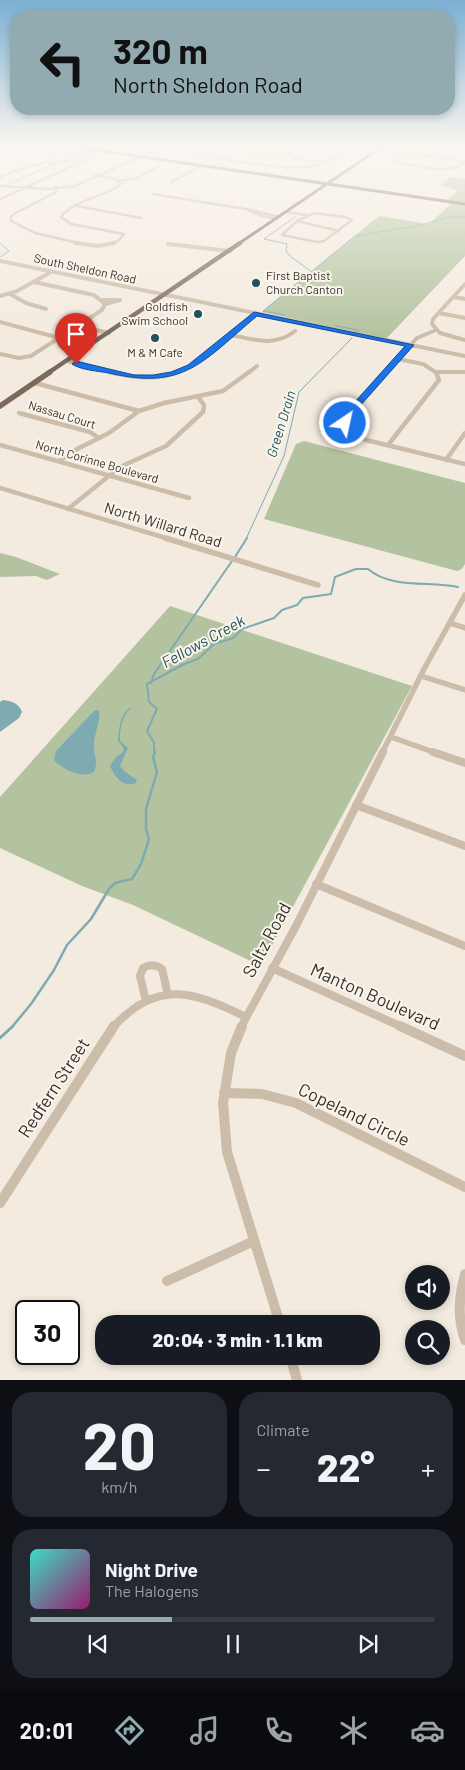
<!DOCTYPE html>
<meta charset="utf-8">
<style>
body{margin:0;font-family:Barlow,sans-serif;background:#242831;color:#f1f3f6;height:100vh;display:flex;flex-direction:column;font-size:19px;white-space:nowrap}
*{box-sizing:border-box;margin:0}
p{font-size:16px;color:#9ea1a6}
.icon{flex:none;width:28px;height:28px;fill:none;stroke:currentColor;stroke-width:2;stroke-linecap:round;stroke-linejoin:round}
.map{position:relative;height:1380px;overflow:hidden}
.sheet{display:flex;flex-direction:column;gap:12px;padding:12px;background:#0d0f14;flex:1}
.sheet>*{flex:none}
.hud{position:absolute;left:10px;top:10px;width:445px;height:105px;border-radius:20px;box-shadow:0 2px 8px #0003;background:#92abb1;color:#111;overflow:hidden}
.fabs{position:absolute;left:405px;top:1265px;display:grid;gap:10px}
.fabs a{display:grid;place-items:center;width:45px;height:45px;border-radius:50%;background:#171b24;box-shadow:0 2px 8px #0003;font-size:25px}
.speed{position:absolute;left:15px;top:1300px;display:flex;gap:10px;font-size:25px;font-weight:700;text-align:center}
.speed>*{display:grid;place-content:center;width:65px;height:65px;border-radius:50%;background:#171b24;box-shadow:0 2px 8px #0003;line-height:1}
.speed .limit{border:2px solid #111;border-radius:8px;background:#fff;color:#111}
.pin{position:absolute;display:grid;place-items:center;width:42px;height:42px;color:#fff;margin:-51px -21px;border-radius:50% 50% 50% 0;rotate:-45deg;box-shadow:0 0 5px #0007}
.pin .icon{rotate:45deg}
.me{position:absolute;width:55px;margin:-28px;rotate:34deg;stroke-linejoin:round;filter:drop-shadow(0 0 4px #0008)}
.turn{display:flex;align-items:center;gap:18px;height:105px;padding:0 20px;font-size:22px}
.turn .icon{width:65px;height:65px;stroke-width:2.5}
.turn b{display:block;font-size:35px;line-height:42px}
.big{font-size:38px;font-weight:800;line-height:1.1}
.sheet .widget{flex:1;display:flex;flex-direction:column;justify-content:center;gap:8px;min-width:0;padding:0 18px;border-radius:20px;background:#242831}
.sheet .dial{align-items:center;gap:0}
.dial b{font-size:65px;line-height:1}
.song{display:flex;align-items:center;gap:15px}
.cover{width:60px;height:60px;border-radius:8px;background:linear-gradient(135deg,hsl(170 70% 55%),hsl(320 70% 35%))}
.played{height:5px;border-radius:2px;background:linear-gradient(90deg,#92abb1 35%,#363941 35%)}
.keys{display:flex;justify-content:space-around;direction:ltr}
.heat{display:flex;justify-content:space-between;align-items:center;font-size:28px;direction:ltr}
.sheet .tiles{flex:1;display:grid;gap:12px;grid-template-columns:1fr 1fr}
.widget:last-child{grid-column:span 2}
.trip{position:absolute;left:95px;top:1315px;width:285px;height:50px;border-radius:20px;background:#171b24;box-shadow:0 2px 8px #0003;font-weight:800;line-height:50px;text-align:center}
.menu{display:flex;height:80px;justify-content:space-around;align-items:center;background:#090b0e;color:#9ea1a6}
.menu .icon{width:35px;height:35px}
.menu .active{color:#92abb1}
.menu b{font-size:22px;color:#f1f3f6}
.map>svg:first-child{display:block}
.green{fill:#b4c39f}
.water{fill:#7eaab1}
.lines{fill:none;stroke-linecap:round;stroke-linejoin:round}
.stream-far3{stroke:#7eaab1;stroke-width:1}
.stream-far2{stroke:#7eaab1;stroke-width:2}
.stream-far1{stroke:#7eaab1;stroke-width:2.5}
.stream{stroke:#7eaab1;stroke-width:3}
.minor-far5{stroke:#ccbcaa;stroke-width:2.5}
.minor-far4{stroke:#ccbcaa;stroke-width:4}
.minor-far3{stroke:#ccbcaa;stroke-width:4.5}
.minor-far2{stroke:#ccbcaa;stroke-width:5.5}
.minor-far1{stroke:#ccbcaa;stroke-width:8}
.minor{stroke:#ccbcaa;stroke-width:10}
.major-far2{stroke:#7b695b;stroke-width:3}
.major-far1{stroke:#7b695b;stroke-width:4.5}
.major{stroke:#7b695b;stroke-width:5.5}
.route{fill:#1a73e8;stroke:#114b97}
.poi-dot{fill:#1f525c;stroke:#faf5ec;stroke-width:2}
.labels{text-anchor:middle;stroke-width:4;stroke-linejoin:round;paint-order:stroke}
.far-street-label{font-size:12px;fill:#39302a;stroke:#faf5ec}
.far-poi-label{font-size:12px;fill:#39302a;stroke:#faf5ec;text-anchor:start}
.far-water-label{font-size:14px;font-style:italic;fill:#1f525c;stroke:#faf5ec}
.street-label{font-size:15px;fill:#39302a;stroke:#faf5ec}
.water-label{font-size:16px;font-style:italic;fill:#1f525c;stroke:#faf5ec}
.near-street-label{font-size:18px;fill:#39302a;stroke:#faf5ec}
</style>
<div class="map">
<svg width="465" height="1380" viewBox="0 0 465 1380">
<rect width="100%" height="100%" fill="#f3ebdf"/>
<!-- green -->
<path class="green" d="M450,177L465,179V256L386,339L262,312L379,216L429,224L453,202L447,200L458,191L440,185Z
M304,441L465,483V564L462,569L457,571L264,519L296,444Z
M0,553L16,557L60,574L47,580L36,576L0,577Z
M170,606L412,686L261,966L133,905L82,886L0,848V797Z"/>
<!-- water -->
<path class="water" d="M3,700C11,701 19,703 22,712L19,718L0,732V702Z
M133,707C122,713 120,729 120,741L128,748L120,766L124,771L137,780L136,783C122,788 115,777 110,766L115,758L123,752L124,749L118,741C119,730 120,710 133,707Z
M95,710L99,711C101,721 93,736 94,748C94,760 99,757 94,772C82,779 63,770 54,760L56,751Z"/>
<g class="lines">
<!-- stream-far3 -->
<path class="stream-far3" d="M379,145L381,144
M67,158L80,154L95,153
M11,183L58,162
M295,217L264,239L287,244L286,251L291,257L312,272
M0,243L9,251L0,257
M285,315L263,311L355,236L422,225L448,217H465
M336,326L358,330V332
M246,539L284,456L299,392L352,338"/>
<!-- stream-far2 -->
<path class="stream-far2" d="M235,557L247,538
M151,683L154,674L232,561
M154,753V743L147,731L157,709L149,702L147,684L184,664L198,659L214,644L233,638L242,629L274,618L282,610L297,605L303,598L331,594L335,577L356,569H368C391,589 429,581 458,587"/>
<!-- stream-far1 -->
<path class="stream-far1" d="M12,1027L31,1004L54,970L67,945L91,919L109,889L115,883L132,879L141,864L149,839L146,829V809L157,772L153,757L155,752"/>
<!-- stream -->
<path class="stream" d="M0,1038L13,1026"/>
<!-- minor-far5 -->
<path class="minor-far5" d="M210,144C242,155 283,160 314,144
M213,145L190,153C221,158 292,174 320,164C331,160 343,150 353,144
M377,149L465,161
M21,151L39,144
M286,154L297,159L322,162
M403,154L394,161C415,165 447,177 465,162
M47,160L61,151
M95,175L116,179L121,184C104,198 74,199 61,217L71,224L124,234L119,240L111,244
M0,177C27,166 50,159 79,162
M120,181L136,178L159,166
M171,182L202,165
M0,186L50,189L75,186L168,144
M56,187V192L14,214L11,217V221L35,233L83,244
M153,194L246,209
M0,199L92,157
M77,206L141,218
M287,212L306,215
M314,213L346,217L352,220L324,241L317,242L282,235L297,221Z
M277,219L262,216L246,209L280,217
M297,221L339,231
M168,244H172"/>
<!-- minor-far4 -->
<path class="minor-far4" d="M76,243L98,246L114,243
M168,244L230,251
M0,261L465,356
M465,284L433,319L432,324L440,333L465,340
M10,294L26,303L46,309
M0,296L17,291L51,272
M454,297L465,299
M103,300H120L105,304
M439,313L465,318
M0,322L59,338
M79,326L109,333
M232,335C255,340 275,347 295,331
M0,354L19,358L31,356L102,310L105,304L94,295L34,282
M398,359L423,364L437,373
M67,361L115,373
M435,372H465
M175,373C207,361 231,336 256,314
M248,373L257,366
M385,373L417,338L436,330"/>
<!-- minor-far3 -->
<path class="minor-far3" d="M109,372C132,377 156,381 178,372
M386,372L348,414L345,423L352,433L366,440L465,464
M35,383L139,411
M19,413L90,432L99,438
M0,445L189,498
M388,445L439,380L436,372
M446,460L465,433
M59,461L77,449L109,433L139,411L164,403L223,391L249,372
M0,488L169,539
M68,509L120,467L166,446L203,412L204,405L198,397"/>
<!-- minor-far2 -->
<path class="minor-far2" d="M165,538L318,585
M450,623L465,628
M421,676L465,690
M391,737L436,753
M382,753L424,669L465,595"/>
<!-- minor-far1 -->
<path class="minor-far1" d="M433,752L465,763
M356,805L465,846
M316,884L465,946
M272,968L402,1027
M146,1001L140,976L143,968C150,964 156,964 162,969L168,995
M113,1027C159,979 192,991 246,1017
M241,1027L296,926L383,752"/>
<!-- minor -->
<path class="minor" d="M242,1026L231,1053L223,1103L227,1152L280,1324
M400,1026L465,1056
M224,1093L262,1094L296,1103L465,1187
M0,1203L114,1026
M465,1274C459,1297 457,1317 465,1340
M167,1281L254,1241
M290,1356L297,1380"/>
<!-- major-far2 -->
<path class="major-far2" d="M55,144L465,204
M238,244L386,144"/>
<!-- major-far1 -->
<path class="major-far1" d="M48,373L240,243"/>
<!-- major -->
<path class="major" d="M0,406L50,372"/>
</g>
<!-- sky -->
<linearGradient id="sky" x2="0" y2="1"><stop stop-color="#7db0d2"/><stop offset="0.43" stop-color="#faf6f1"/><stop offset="1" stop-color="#faf6f1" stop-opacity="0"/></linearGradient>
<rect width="465" height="337" fill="url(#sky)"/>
<!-- route -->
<path class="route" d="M254,312L414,345L352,415L347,425H345L341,423L345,413L405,346L257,316C203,361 185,391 109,373C97,371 81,370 72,364L76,361L134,375H153L171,372L188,365Z"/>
<!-- markers -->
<g class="poi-dot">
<circle cx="256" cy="283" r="5"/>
<circle cx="198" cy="314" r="5"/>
<circle cx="155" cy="338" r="5"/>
</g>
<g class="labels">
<!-- far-street labels -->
<g class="far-street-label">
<text transform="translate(85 269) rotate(12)" y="4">South Sheldon Road</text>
<text transform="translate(62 415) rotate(17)" y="4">Nassau Court</text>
<text transform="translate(97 462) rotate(16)" y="4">North Corinne Boulevard</text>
</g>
<!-- far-poi labels -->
<g class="far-poi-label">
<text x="266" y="280">First Baptist<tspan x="266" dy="14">Church Canton</tspan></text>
<text x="188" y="311" text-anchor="end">Goldfish<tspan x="188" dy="14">Swim School</tspan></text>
<text x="155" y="357" text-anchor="middle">M &amp; M Cafe</text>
</g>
<!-- far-water labels -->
<g class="far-water-label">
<text transform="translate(281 424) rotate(-73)" y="5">Green Drain</text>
</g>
<!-- street labels -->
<g class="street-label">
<text transform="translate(163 525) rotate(17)" y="5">North Willard Road</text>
</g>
<!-- water labels -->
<g class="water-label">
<text transform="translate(203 641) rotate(-29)" y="6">Fellows Creek</text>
</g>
<!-- near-street labels -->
<g class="near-street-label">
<text transform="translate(267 940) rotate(-62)" y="6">Saltz Road</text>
<text transform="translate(375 997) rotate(24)" y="6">Manton Boulevard</text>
<text transform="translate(54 1088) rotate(-57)" y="6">Redfern Street</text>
<text transform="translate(354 1115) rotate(26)" y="6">Copeland Circle</text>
</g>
</g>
</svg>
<div class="fabs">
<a><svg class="icon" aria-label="sound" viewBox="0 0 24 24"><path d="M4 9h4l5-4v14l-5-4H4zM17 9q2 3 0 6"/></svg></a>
<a><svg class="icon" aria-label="search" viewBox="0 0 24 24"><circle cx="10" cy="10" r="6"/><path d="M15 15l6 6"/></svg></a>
</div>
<div class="speed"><div class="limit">30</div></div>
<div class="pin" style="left:76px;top:364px;background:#d93025"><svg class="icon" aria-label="arrive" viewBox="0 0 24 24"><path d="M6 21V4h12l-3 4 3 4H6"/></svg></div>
<svg class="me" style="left:345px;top:423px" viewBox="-20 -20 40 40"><circle r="17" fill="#1a73e8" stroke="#fff" stroke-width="3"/><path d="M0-11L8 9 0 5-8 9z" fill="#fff"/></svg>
<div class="trip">20:04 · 3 min · 1.1 km</div>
<div class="hud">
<div class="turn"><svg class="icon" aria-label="left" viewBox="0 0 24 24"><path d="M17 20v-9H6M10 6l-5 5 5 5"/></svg><div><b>320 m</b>North Sheldon Road</div></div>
</div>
</div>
<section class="sheet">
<div class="tiles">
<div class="widget dial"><b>20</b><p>km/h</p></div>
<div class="widget"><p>Climate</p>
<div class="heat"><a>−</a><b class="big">22°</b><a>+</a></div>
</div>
<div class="widget">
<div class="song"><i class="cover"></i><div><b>Night Drive</b><p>The Halogens</p></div></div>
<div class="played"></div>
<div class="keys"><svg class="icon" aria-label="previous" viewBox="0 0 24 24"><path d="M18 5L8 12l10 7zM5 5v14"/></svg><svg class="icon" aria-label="pause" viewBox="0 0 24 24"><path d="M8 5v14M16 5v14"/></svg><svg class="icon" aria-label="next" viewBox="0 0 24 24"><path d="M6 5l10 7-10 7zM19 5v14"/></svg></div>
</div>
</div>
</section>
<nav class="menu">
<b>20:01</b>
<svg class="icon active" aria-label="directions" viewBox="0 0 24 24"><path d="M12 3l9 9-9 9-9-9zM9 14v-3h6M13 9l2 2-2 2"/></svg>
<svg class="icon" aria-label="music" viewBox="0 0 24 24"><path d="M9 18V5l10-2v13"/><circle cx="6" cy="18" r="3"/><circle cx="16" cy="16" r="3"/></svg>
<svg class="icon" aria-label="phone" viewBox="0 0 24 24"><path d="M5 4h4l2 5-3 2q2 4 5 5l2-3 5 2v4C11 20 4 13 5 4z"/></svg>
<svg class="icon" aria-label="climate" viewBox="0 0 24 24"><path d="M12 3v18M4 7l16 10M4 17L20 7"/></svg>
<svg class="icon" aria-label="car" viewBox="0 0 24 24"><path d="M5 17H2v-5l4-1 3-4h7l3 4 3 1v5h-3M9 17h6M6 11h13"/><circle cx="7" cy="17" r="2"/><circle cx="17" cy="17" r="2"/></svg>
</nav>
